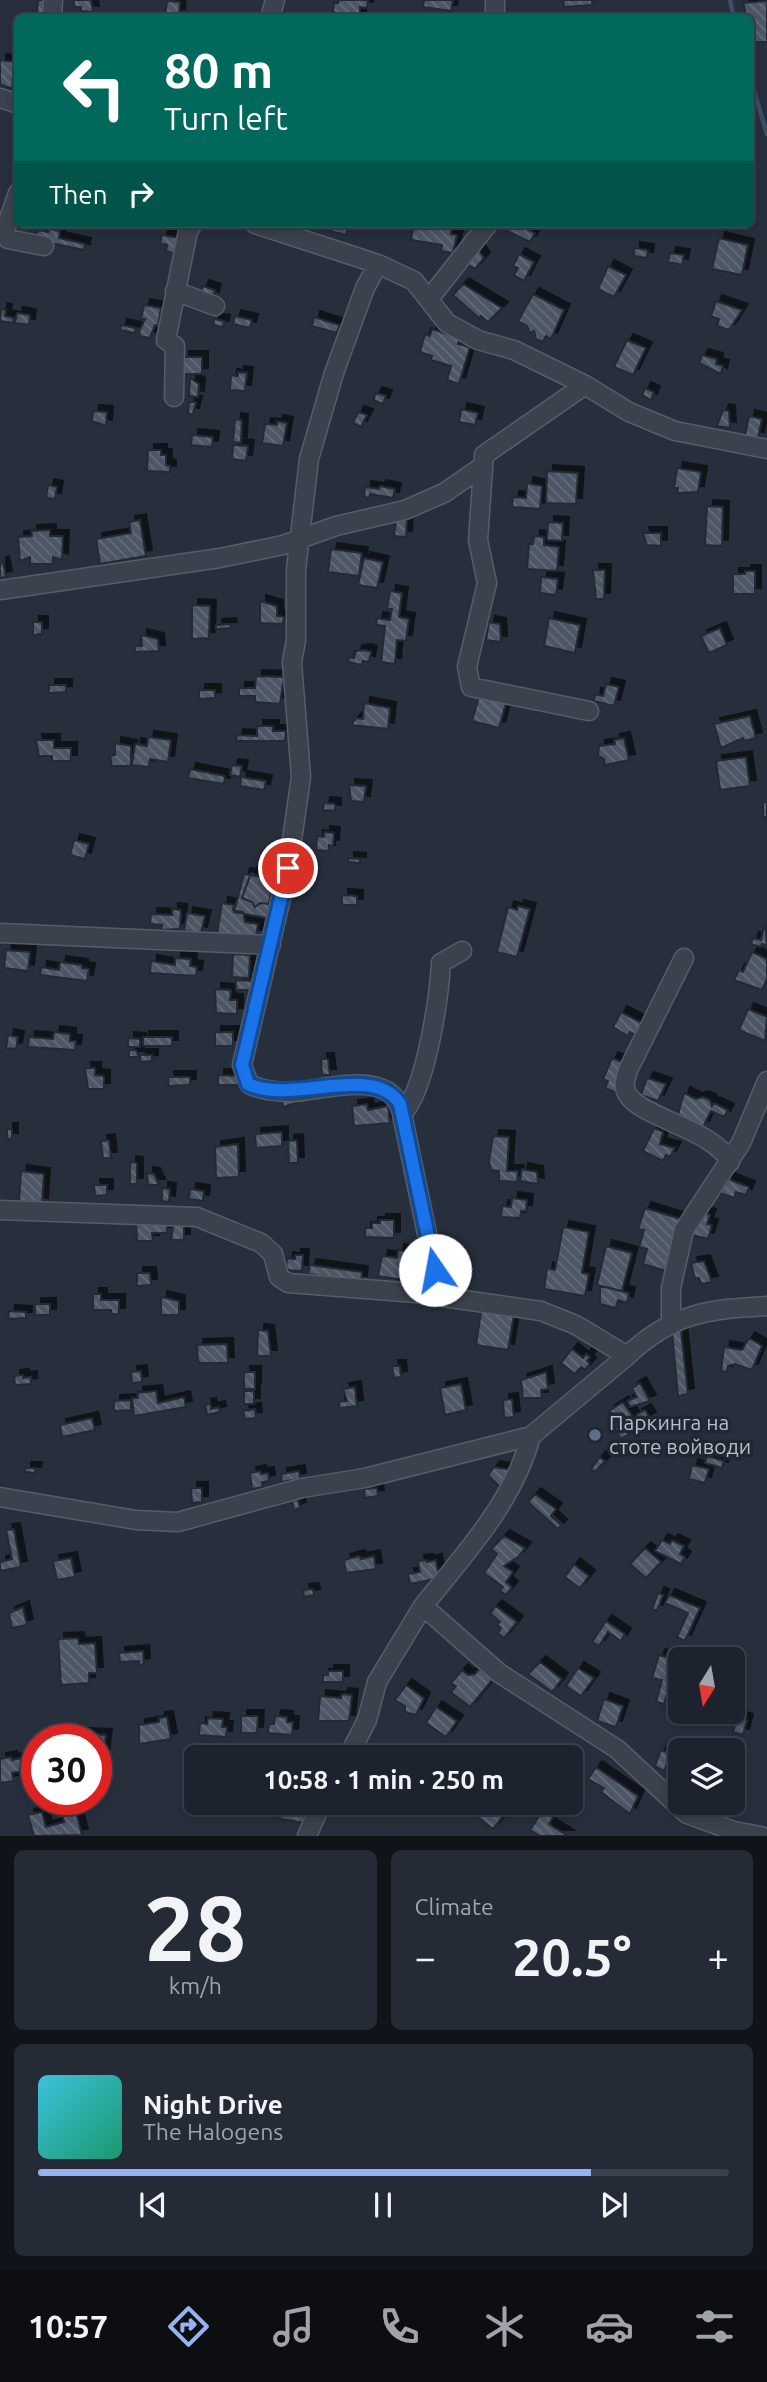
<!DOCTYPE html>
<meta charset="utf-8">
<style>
body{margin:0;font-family:Ubuntu,sans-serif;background:#252b36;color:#f1f3f6;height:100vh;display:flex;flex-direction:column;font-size:26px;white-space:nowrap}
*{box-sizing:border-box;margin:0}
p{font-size:23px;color:#a0a4aa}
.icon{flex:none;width:38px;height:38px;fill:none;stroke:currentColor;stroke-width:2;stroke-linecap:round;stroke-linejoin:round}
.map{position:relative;height:1836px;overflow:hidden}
.side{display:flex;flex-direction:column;gap:14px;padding:14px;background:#101319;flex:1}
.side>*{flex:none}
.guide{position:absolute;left:14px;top:14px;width:740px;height:214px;border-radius:10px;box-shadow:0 4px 10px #0003,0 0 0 2px #3b404a;background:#00695c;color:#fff;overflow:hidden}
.needle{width:46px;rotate:191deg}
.fabs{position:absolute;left:668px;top:1647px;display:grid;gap:14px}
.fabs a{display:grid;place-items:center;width:77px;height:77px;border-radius:10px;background:#1d232e;box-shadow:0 4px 10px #0003,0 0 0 2px #3b404a;font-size:35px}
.speed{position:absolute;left:21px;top:1724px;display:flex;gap:14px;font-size:35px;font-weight:700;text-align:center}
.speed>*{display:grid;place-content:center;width:91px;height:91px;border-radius:50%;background:#1d232e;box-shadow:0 4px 10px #0003,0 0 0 2px #3b404a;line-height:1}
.speed .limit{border:10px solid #d22;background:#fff;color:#111}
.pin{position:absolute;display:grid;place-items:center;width:60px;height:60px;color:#fff;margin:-30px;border:4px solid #fff;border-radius:50%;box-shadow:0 2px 7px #0007}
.me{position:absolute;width:77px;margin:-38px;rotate:348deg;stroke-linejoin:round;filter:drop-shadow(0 0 5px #0008)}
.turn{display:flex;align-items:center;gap:24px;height:147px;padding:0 35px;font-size:32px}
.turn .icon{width:91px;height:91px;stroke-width:2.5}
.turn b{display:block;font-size:49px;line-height:60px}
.then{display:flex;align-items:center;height:66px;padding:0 35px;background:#0003;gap:14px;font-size:26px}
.big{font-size:52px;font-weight:700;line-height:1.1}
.side .tile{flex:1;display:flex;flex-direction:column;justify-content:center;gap:10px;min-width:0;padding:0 24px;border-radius:10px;background:#252b36}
.side .dial{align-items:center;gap:0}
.dial b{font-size:91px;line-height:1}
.song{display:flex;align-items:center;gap:21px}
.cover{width:84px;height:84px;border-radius:10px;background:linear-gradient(135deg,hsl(190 70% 55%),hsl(160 70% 35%))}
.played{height:7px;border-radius:4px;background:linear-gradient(90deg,#95b4ef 80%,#3b404a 80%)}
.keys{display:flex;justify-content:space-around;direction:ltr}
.heat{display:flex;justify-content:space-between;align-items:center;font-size:38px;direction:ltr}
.side .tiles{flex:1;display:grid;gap:14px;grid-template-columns:1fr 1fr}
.tile:last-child{grid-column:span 2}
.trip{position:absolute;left:184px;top:1745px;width:399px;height:70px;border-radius:10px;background:#1d232e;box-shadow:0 4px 10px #0003,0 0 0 2px #3b404a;font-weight:700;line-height:70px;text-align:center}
.tab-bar{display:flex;height:112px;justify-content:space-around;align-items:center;background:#0c0e12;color:#a0a4aa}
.tab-bar .icon{width:49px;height:49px}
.tab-bar .current{color:#95b4ef}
.tab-bar b{font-size:32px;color:#f1f3f6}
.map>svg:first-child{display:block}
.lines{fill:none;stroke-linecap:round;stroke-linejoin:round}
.stream{stroke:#3e4c64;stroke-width:4.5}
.building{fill:url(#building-back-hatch);stroke:#222934;stroke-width:2;filter:url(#shadow)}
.street-casing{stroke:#565d68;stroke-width:21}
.street{stroke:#3b424d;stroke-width:18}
.route-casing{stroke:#114b97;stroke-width:18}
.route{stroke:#1a73e8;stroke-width:12}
.service-dot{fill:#5c6f8a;stroke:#202732;stroke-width:2.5}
.labels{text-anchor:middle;stroke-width:7;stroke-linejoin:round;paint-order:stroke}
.poi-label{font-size:21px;fill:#b7bdc8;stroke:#202732;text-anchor:start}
</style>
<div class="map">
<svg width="767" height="1836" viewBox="0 0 767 1836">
<defs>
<pattern id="building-back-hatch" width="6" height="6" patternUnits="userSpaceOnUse" patternTransform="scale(1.75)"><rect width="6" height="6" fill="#4d5665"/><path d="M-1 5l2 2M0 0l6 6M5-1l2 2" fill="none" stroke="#646c7a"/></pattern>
<filter id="shadow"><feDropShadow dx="6" dy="-6" stdDeviation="0" flood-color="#0009"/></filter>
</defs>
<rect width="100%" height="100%" fill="#272f3d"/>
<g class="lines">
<!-- stream -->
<path class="stream" d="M730,0L734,18
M751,81L767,134"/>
</g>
<!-- building -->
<path class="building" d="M38,0H49L45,18H31L32,11H37Z
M74,0H91L93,12L81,11V7H74Z
M339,0H368L367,8L360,7V18H336L337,13L333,12L334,3H338Z
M421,0H453L451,11L423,7L424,0Z
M563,0H592V5L564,7Z
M167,1L180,2L179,15L165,17Z
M767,1V42H754L751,18H747L743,3Z
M0,60L14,62L12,89L0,84Z
M329,224L348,227L346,235L327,230Z
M414,224L452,227L451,234L457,235L453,253L441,251L442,245L411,240Z
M505,224H529L527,229L535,233L530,242L503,229Z
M49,229L60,231L59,238L85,244L84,250L32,239L39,230L48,232Z
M162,235L180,238L175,254L166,251L167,245L160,243Z
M719,238L748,245L742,275L712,269Z
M634,248L648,250L647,258L634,256Z
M478,249L484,258L475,269L467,264Z
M670,253L684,255L682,265L668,262Z
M519,254L534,262L524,281L514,275L518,268L513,266Z
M608,266L626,275L614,297L598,289Z
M463,284L502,308L488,322L481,316L479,318L453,295Z
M203,286L215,290L213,298L200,294Z
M533,294L564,310L551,339L546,336L543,342L536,339L534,331L530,333L527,326L518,321Z
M716,301L742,310L729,330L717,326L719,319L711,316Z
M144,305L161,308L158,326L155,325L150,338L140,336L139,332L145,319H141Z
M1,309L6,310L5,316L14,318L13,323L0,321Z
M17,313L30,315L29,325L15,323Z
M235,316L252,320L250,328L233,324Z
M314,317L339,325L337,333L312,326Z
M214,319L224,321L223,327L213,325Z
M121,325L136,328L135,333L120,330Z
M432,329L450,335L459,339L458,344L470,347L459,384L447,380L451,366L431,360L432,356L420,352L425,334L430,336Z
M627,340L646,348L633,375L614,367Z
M702,355L717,359L716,364L723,366L721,374L699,363Z
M183,357H202V374H183Z
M238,372L247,373L245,391L230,390L231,375L238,376Z
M190,378L199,384L198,397L189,396Z
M645,388L654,392L651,400L642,395Z
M376,393L386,396L383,404L373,400Z
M189,402H196L193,414H188Z
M461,409L478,413L475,425L459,422Z
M723,410L729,411L730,428L717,426Z
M93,411L107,412L106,426L92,421Z
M358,412L367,415L361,427L353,423Z
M749,416L762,419L758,438L745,436Z
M235,419L242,420L241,443L233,442Z
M277,421L287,423L283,446L262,443L265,424L277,425Z
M192,435L213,437L212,447L191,445Z
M233,445L248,446L246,461L232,459Z
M148,450H161V455H166V465L170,466V472L147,471Z
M677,468L701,472L698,492L677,493L678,488H674Z
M547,471L578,473L576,504L546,503Z
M527,483L542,486L540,509L512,507L513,497L526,498Z
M48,485L57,487L55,499L46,498Z
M380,486L395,489L393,498L370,494L369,498L364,497L365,487L379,489Z
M707,506L723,507L722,546L705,545Z
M140,520L146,556L100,564L96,539L131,533L129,522Z
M396,520H407L406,537L394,536Z
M548,522L563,523L562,541L547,540Z
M50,530V536H63L62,560L53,557V564H30V557L20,561L18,537L32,536L31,531Z
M643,533H661V546L647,545Z
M534,536L544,537V545L559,547L557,571L527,569L529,544H533Z
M331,549L362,553L359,576L328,572Z
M364,558L383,562L377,588L358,585Z
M3,562L6,577L0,578V563Z
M593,570H605L604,599H596Z
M745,571H755V594H733V574H745Z
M541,577L558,579L556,595L540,593Z
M390,591L402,593L399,617L409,619L406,641L397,640L395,664L381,662L385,626L376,625L377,618L390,620L392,609H387Z
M260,601L277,606V616L284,617L283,624L260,623Z
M192,605L210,606L209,638L192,639Z
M549,618L580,625L575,653L544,646Z
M33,622H42V634L33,635Z
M489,622L500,624L501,642L486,640Z
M230,624L231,628L216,629V625Z
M720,628L727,645L709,653L701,636Z
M141,635L158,639L159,651L135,652V646H142Z
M365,650L371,652L369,662L363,661L362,665L348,662L349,657L354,658L356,651Z
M256,676L284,677L280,704L255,702V696H239V688H255Z
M606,684L619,687L614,706L594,701L595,694L603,696Z
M49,685H66V692L49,693Z
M199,690H215V698L199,699Z
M480,693L507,700L499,728L472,721Z
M364,703L390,708L388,729L351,725L356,718L363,719Z
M750,716L756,738L744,741L743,738L721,748L714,724Z
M257,726H273V731H286L285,741H236L237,735L257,736Z
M148,737L171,740L168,762L150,759L149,767L132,765L135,744L147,746Z
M624,738L629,760L605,765L604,759L598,756L599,746L615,744L614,740Z
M36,740H54V748H71V761H52V756H39Z
M115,743L131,746V766H112L110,756L115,755Z
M746,757L750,786L720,790L716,761Z
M232,765L242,766L240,777L230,775Z
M190,769L225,776L224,784L188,778Z
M241,777L266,781L264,790L240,786Z
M349,785L366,786L364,802L351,801Z
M763,802H767V817H763Z
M324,803L335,804V811L323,810Z
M324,832L334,833L333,846L329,845V851L316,850L317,836L324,837Z
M74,840L89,844L85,859L70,855Z
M348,858L360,859V863L348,862Z
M251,873L273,882L269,904L260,903L255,907L252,902L242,898Z
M244,874L274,879L267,918L234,912Z
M342,895L357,896V905H342Z
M222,903L234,905L233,910L243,912L245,922L258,924L256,936L217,934Z
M518,906L530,909L517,957L497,952L508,907L517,910Z
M172,909L181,910L180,929L161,930L162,925L150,924L151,914L172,915Z
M187,913L205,916L201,933L184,931Z
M765,922L767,945L762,944L761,947L751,944L753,938L761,940Z
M6,950L30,952L28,971L4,968Z
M752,952L767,959V979L762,990L734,980L739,970L743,972Z
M233,954L250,955L249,978L232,977Z
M175,958L191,959L190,966L197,967L196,976L150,973L151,961L175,965Z
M60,962L82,965V968L89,969L87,981L40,975L41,967L59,970Z
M236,980L254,981V990H236Z
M215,989L231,990L230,1000H237V1014L216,1013Z
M748,1009L767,1017L765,1041L739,1030Z
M621,1012L642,1023L635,1035L630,1032L628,1036L613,1027Z
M54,1032L70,1034V1041H76L75,1050L28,1047L29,1037L53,1039Z
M215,1032H233V1046H215Z
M8,1035L18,1037L16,1049L6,1048Z
M143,1037H172V1046H143Z
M128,1038L140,1039V1047H128Z
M129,1050H136L139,1057H129Z
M140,1055H152V1061L140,1062Z
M612,1058L629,1065L617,1093L605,1088L608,1081L603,1079Z
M321,1059H328L330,1075H322Z
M85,1068H95V1075L104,1076V1089H88Z
M218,1075L239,1076V1085H218Z
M168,1077H190V1085L169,1086Z
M647,1078L666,1084L658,1101L641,1095Z
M684,1093L696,1099L703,1097L710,1100L712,1106L714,1103L728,1110L724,1117L711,1111L703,1127L678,1114Z
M282,1095L296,1099V1103L283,1107Z
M367,1104L368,1110L388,1106L390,1123L354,1126L352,1106Z
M654,1128L663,1132L660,1144L675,1148L670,1157L666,1155L663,1161L643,1151Z
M7,1129H12V1139H7Z
M282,1132V1146L256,1148L255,1134Z
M493,1136L509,1137L507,1171H518L517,1182L499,1181V1171L491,1170L489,1161Z
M109,1140L111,1158H103L101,1141Z
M297,1140L298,1163H289L288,1141Z
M238,1144L239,1177L216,1178L215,1147Z
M130,1162L137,1163V1184H130Z
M522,1169L537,1172L538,1184L520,1181Z
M21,1171L44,1174L42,1204L19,1201Z
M147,1173L154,1174L159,1185H148Z
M728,1179L749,1187L746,1195L736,1192L734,1198L720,1193Z
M94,1185H107V1195L95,1196Z
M162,1188L170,1189L169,1202L162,1201Z
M190,1189L204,1191L203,1201L189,1199Z
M512,1198L527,1200L526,1211H521L520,1218L501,1217L502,1206L511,1207Z
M645,1208L684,1220L669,1272L643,1264L647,1249L639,1247L644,1230L638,1229Z
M700,1212L710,1215L707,1224L712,1225L708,1239L692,1235Z
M167,1215V1233H152L153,1241H137L136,1217Z
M175,1215L184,1216V1240H171Z
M380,1220H394V1238L365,1237V1228H372V1223H380Z
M563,1227L589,1232L582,1273L589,1274L585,1296L544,1289L547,1268L555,1270Z
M606,1246L632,1253L622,1291L597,1285Z
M398,1250L423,1254L421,1263L432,1265L431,1275L424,1274L422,1283L378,1276L382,1256L397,1258Z
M295,1255H303L302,1271L286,1270L287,1258L295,1259Z
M704,1261L712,1282L701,1284L699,1278L695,1279L691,1263Z
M310,1265L362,1272L361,1282L308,1274Z
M137,1273H150L151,1285L137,1286Z
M600,1286L629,1293L627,1303L618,1300L616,1308L600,1304Z
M93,1294H101V1300H119V1314H111V1310H93Z
M161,1297L179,1301V1315H161Z
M35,1304H50V1315H35Z
M9,1311L26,1312V1318L8,1319Z
M481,1311L514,1315L508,1350L476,1345Z
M258,1330L268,1331L271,1356H257Z
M681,1330L688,1394L678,1396L672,1331Z
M749,1338L762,1346L752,1370L735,1364L728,1366L727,1372L721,1371L724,1347L742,1350Z
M227,1344L228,1363H200L198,1361L197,1345Z
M572,1349L583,1358L586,1354L590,1357L587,1361L590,1363L585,1370L581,1367L575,1374L561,1363Z
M392,1366H400L401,1377L394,1378Z
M141,1371L142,1382L132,1383L131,1372Z
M244,1372H255V1389H244Z
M546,1372L548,1389L541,1390L542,1398H523L521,1380Z
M23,1375V1378L31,1377V1384L15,1385L14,1376Z
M640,1383L650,1401L630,1407L627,1401L637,1397L632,1388Z
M461,1384L466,1410L445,1415L440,1388Z
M355,1387L357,1406L339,1408V1402L347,1401L343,1389Z
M156,1391L158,1403L184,1397L186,1407L134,1416L132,1398H138L137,1393Z
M244,1391H254V1404H244Z
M512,1399L514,1417L504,1418L503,1400Z
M131,1400V1410L114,1411V1401Z
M623,1402L640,1427L621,1439L614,1428L621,1423L609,1411Z
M210,1404L211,1409L219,1407L220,1412L207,1415L205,1405Z
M255,1409L256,1418L245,1419L243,1411Z
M645,1410L650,1418L641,1423L636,1415Z
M92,1418L95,1430L62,1437L60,1425Z
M707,1456L724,1461L722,1468L705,1463Z
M600,1457L605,1461L595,1472L591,1469Z
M692,1465L709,1469L705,1483L689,1479Z
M494,1467L511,1470L502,1489L488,1475Z
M25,1468H36L35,1473L25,1472Z
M260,1471L261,1474L268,1473L269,1481L262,1482L263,1487L252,1489L250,1473Z
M299,1471L300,1479L282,1482L281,1474Z
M191,1488H202V1502L192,1503Z
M377,1488L378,1496L365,1498L364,1489Z
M535,1494L556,1509L551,1516L561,1525L558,1529L528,1502Z
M298,1500L300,1508L294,1510L292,1501Z
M14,1529L21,1567L0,1571V1562L12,1559L6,1530Z
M504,1536L525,1548L518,1557L504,1566L513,1572L506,1582L512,1587L506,1595L500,1591L503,1587L484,1573L497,1554L491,1549Z
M662,1540L670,1544L672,1540L684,1546L680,1554L685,1557L681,1564L655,1551Z
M645,1548L661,1562L646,1578L630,1564Z
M359,1556L361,1559L374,1556L376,1569L346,1573L344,1560Z
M71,1558L75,1577L57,1580L53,1561Z
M427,1560V1562L436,1560L439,1578L410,1584L408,1574L420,1572L418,1561Z
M574,1564L589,1576L580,1588L565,1577Z
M313,1589L314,1595L304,1597L303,1590Z
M658,1593L663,1595L657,1611L652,1609Z
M669,1595L700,1608L685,1641L677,1637L688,1613L665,1603Z
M496,1606L517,1622L504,1638L498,1633L501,1628L497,1625L500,1622L490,1613Z
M23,1607L27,1625L12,1628L9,1613Z
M606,1621L625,1634L621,1641L608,1632L599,1646L592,1642Z
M78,1638L79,1644L95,1643L97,1673H89V1683L61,1685L58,1639Z
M143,1651L144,1664L139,1665V1661L120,1662L119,1653Z
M659,1655L677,1660L664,1704L656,1702L662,1680L652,1678Z
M540,1662L562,1679L552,1692L528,1674Z
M578,1668L594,1678L581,1696L566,1686Z
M479,1669L493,1679L470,1707L451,1692L456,1686L451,1683L462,1670L468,1675L475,1674Z
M328,1671H343V1682H323V1675H328Z
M406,1685L424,1698L416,1715L405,1712V1706L395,1700Z
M342,1694L352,1695L349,1721H318L320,1696L341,1698Z
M604,1699L623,1706L616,1727L597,1721Z
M436,1707L457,1721L446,1737L426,1723Z
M241,1716H258L257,1733H241Z
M275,1716L287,1717V1722H293L292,1735L268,1733L269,1724H274Z
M167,1717L171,1739L139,1744V1725L159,1722V1718Z
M737,1717L747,1720L743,1735L733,1732Z
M208,1718L223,1719L222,1727H227L226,1737L199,1735L200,1723L207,1724Z
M63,1733L106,1735L102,1765H96V1740H62Z
M661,1750L671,1754L664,1771L655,1766Z
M11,1757L12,1760L20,1758L23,1771L12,1773L14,1781L0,1783V1759Z
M596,1767L638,1796L630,1814L601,1792L604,1788L588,1779Z
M276,1802H305L304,1823L277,1818L279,1805Z
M355,1802H378L365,1812Z
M486,1802H492L506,1813L493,1829L476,1816Z
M528,1802H541L534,1812L525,1806Z
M548,1802L558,1809L549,1824L568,1836H540L530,1830Z
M694,1802H706L717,1807L714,1814Z
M74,1804L82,1835L34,1836L28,1815L42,1812L46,1827L64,1822L61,1808Z"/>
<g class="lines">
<!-- street casing -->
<g class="street-casing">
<path id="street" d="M495,0V18
M52,18L53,0
M270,18L275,0
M0,98L18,104
M18,193L5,230L8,239L44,246
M255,224L378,264L414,281L447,323L478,340L514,350L585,385
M378,264L365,288L334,373L309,459L296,570V640L292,662L301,777L288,868L242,1065L249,1084C261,1090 277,1092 291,1092C324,1091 392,1066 402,1114
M175,291L215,306
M429,299L488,224
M174,397L175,346L166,340L188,231L193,224
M0,590L220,558L283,545L336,526L405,510L444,493L483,466
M589,711L471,687L467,667L487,583L478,540L484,455L585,385L629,412L675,431L767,449
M0,933L271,945
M684,958L628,1070C627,1075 624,1082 625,1087C627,1116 712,1126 730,1162
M0,1210L197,1217L261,1243L273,1254L279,1277L288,1283L416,1293L541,1311L576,1325L627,1356C672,1313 709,1309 767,1306
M440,1296L402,1114C426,1090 439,998 441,963L462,951
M671,1325V1288L684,1230L741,1143L767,1081
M531,1436C514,1501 464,1555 423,1606L499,1673L617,1749L687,1814L734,1831L761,1836
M0,1497L136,1520L178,1522L302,1488L365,1478L531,1436L627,1356
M348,1757L367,1720L377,1682L423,1606
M307,1836L322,1802"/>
</g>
<!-- street -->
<use href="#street" class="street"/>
</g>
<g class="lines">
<!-- route casing -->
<g class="route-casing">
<path id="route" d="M288,868L242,1065L248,1084C291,1105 374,1062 400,1104L435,1270"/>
</g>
<!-- route -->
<use href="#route" class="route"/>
</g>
<!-- markers -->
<circle class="service-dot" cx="595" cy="1435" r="7"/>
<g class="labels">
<!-- poi labels -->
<g class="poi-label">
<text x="609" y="1430">Паркинга на<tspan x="609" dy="24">стоте войводи</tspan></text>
</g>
</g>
</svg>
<div class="fabs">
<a><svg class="needle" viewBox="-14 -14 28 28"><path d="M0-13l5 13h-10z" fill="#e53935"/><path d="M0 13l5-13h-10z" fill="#a0a4aa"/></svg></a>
<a><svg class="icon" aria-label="layers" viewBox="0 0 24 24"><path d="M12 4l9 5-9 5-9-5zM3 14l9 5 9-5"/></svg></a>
</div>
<div class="speed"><div class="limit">30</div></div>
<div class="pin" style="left:288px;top:868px;background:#d93025"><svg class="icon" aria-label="arrive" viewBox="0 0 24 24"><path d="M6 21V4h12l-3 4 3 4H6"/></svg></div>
<svg class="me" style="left:435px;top:1270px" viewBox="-20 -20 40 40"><circle r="19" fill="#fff"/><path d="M0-13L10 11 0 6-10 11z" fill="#1a73e8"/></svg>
<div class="trip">10:58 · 1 min · 250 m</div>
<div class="guide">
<div class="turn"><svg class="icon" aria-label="left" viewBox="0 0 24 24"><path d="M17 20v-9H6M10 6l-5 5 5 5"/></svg><div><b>80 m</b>Turn left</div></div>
<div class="then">Then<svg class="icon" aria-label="right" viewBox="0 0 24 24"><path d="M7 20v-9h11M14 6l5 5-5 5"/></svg></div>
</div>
</div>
<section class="side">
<div class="tiles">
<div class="tile dial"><b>28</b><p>km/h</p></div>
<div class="tile"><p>Climate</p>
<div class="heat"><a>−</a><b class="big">20.5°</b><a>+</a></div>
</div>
<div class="tile">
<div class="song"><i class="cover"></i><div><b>Night Drive</b><p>The Halogens</p></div></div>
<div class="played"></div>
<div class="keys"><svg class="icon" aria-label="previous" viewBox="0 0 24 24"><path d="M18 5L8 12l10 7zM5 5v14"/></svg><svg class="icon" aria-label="pause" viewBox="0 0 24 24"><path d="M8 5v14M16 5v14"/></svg><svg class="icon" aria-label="next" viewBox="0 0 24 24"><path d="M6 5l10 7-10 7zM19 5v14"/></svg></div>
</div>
</div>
</section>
<nav class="tab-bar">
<b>10:57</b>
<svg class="icon current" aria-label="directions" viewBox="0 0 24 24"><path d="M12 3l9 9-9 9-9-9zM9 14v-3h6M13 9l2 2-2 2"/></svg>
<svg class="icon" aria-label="music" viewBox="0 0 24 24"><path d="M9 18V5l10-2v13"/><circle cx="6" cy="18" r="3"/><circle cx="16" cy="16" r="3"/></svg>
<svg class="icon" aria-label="phone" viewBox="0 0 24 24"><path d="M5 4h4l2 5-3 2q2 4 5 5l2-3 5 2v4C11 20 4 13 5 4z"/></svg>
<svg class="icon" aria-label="climate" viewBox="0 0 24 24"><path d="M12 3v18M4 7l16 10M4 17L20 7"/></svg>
<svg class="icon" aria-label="car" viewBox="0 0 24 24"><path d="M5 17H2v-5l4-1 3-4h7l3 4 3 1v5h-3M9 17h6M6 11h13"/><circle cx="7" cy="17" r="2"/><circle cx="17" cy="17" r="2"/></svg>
<svg class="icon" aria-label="filters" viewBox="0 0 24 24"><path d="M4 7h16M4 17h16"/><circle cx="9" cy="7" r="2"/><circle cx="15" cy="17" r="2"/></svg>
</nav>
